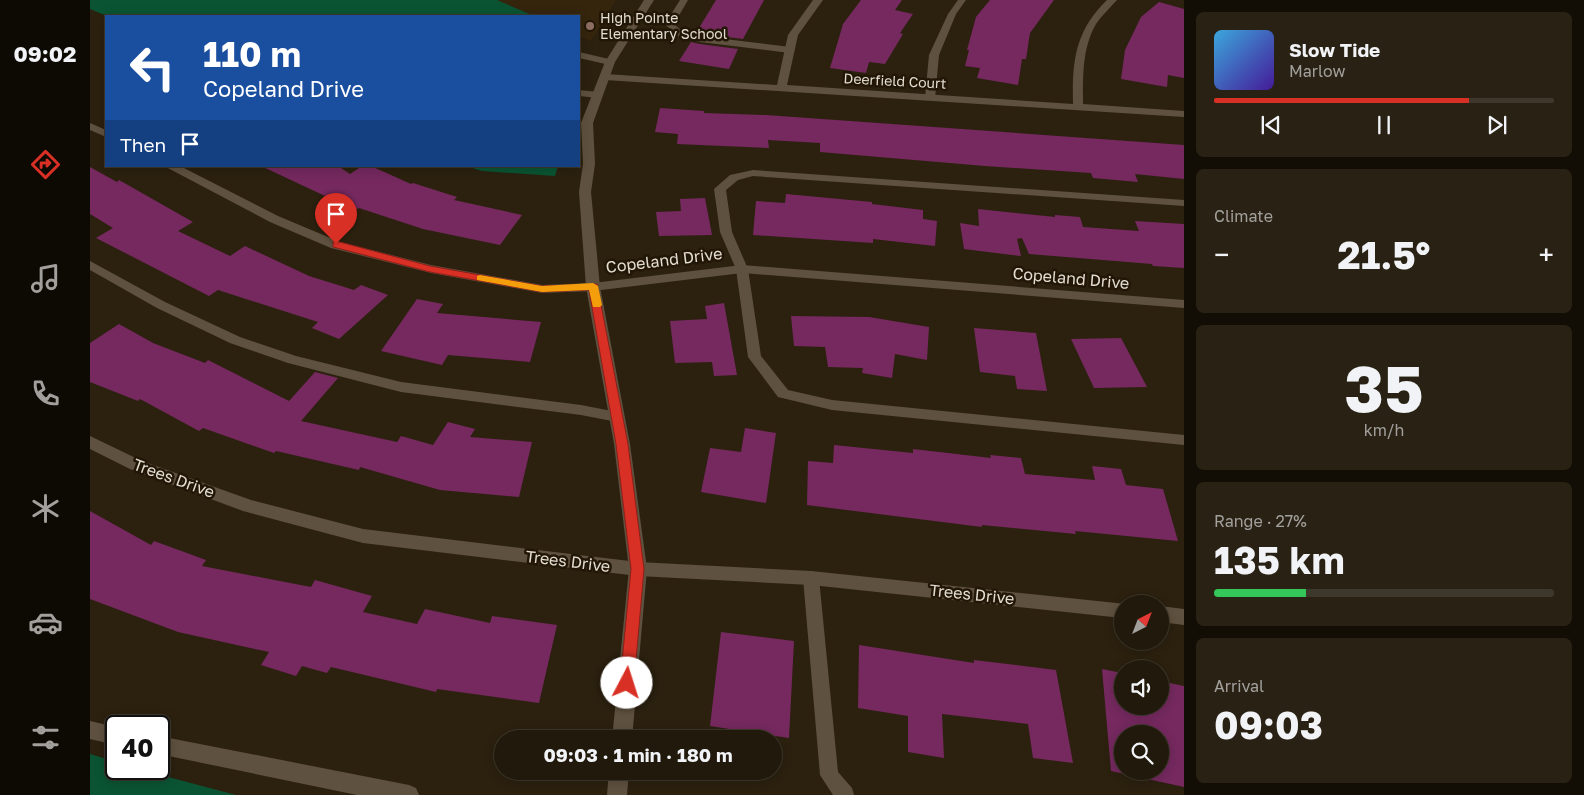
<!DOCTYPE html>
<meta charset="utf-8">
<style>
body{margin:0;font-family:"Golos Text",sans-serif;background:#292214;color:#f1f3f6;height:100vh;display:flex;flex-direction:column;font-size:19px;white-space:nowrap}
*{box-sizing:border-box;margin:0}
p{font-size:16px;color:#a2a09d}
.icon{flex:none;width:28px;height:28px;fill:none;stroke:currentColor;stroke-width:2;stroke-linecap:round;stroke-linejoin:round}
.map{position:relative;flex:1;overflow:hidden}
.sheet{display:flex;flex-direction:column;gap:12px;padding:12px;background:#120e06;width:400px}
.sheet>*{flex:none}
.hud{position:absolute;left:15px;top:15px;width:475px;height:152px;border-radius:0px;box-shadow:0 2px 12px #0003,0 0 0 1px #3e382c;background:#1a4fa0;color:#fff;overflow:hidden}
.needle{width:32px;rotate:42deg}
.fabs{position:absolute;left:1024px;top:595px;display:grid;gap:10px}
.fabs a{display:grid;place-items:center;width:55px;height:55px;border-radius:50%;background:#21190b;box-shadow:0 2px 12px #0003,0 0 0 1px #3e382c;font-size:25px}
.speed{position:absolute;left:15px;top:715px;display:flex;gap:10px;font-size:25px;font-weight:700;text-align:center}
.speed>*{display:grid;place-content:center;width:65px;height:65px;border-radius:50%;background:#21190b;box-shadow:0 2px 12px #0003,0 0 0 1px #3e382c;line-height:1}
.speed .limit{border:2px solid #111;border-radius:8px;background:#fff;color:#111}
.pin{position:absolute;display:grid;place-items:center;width:42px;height:42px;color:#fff;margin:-51px -21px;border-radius:50% 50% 50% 0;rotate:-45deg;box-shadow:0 0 5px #0007}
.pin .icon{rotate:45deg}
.me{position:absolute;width:55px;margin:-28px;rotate:5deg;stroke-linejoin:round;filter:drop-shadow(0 0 4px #0008)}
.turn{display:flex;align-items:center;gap:18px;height:105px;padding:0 15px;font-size:22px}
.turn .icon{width:65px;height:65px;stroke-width:2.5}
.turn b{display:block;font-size:35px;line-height:42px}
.then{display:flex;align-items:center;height:48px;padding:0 15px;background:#0003;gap:10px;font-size:19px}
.big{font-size:38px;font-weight:700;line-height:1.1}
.sheet .widget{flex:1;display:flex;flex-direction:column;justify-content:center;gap:8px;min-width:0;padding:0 18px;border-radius:8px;background:#292214}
.sheet .dial{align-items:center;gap:0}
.dial b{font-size:65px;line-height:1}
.song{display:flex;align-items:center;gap:15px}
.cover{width:60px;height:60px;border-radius:8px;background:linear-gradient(135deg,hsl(200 70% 55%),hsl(260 70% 35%))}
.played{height:5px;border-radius:2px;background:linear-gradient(90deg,#d93025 75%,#3e382c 75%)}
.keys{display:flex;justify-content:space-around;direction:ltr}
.heat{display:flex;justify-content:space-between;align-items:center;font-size:28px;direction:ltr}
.charge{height:8px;border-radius:4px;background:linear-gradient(90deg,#34c759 27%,#3e382c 0)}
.trip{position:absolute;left:404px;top:730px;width:288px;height:50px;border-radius:25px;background:#21190b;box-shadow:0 2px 12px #0003,0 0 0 1px #3e382c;font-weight:700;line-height:50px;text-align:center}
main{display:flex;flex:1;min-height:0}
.tab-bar{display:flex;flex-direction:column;width:90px;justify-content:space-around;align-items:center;background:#0d0a04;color:#a2a09d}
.tab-bar .icon{width:35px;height:35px}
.tab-bar .current{color:#d93025}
.tab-bar b{font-size:22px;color:#f1f3f6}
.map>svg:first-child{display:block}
.built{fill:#35250d}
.green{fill:#0a5433}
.building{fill:#75295f;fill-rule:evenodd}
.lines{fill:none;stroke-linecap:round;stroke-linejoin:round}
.service{fill:#5f513f;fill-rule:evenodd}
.minor{fill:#5f513f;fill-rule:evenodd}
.tertiary{fill:#5f513f;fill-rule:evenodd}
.secondary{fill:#5f513f;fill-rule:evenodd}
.route{fill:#d93025;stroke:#8d1f18}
.slow{fill:#f59e0b}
.education-dot{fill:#8d6e63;stroke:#221706;stroke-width:2}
.labels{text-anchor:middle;stroke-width:5;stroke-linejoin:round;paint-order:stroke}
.far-poi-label{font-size:14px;fill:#e4ddd2;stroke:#221706;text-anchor:start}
.far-street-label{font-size:14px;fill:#e4ddd2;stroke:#221706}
.street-label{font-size:16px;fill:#e4ddd2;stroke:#221706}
</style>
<main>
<nav class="tab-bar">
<b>09:02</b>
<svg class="icon current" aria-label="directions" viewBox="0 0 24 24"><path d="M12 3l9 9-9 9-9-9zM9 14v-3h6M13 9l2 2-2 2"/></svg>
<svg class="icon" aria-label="music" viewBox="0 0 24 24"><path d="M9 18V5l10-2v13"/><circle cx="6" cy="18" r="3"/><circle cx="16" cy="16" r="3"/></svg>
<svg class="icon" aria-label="phone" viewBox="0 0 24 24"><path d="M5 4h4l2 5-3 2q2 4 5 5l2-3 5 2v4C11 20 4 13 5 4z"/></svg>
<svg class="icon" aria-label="climate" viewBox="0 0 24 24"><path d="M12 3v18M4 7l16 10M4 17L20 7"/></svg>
<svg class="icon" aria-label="car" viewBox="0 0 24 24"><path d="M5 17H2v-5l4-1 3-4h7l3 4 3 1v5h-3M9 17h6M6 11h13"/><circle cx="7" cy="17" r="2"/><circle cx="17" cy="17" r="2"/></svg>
<svg class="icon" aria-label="filters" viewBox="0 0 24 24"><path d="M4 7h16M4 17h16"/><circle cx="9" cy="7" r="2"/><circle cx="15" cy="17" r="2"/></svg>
</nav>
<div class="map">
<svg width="1094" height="795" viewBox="0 0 1094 795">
<rect width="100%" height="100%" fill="#2c210f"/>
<!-- built -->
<path class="built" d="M407,0H526L501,41L489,36V16H444Z"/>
<!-- green -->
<path class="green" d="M0,0H407L444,16H17L0,9Z
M376,166H468L465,176L392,171Z
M0,754L26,762V769H48L146,795H0Z"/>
<!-- building -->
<path class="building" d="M626,0H674L653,39L606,33Z
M771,0H812L805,10L823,14L810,33L813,34L795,64L779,62L776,73L740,68L753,24Z
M900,0H964L940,33L936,59H932L928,85L887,78L890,68L875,66L879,50H877L886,17Z
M1069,2L1094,9V78L1078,75L1077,87L1031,79L1035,50L1051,17Z
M601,42L610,44L648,49L639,69L589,61Z
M570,108L614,111V113L676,115L1094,145V179L1045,174L1048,182L1003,178L1001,173L895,166L730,152V143L678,140L679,148L587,144L588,134L565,132Z
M171,166H248L260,174L272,166H281L321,184L323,183L367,197L364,200L432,215L410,245L333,229L269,208L265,210Z
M0,167L27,182L29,180L103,222L88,231L140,256L155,246L219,276L264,290L271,285L298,295L249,339L222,328L228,322L128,290L119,296L6,238L23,228L0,214Z
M696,194L782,202V204L833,210V219L847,221L845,246L783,239V243L663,235L666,201L695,203Z
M615,198L622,235L569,236L566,212L591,211L590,199Z
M888,209L965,217V215L990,217L993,227L1049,231L1045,221L1094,224V268L1063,266L1062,264L939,254L932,238L927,239L931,256L874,249L870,223L889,226Z
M327,299L353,304L347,313L451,322L440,362L358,355L352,365L291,351Z
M634,303L647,375L624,376L622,362L585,363L580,321L617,319L615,306Z
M701,316L779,317L839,327L837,360L805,354L802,378L772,373L773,368L738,367L735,347L704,346Z
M29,324L63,343L115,363L118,360L199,401L225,372L248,378L211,421L307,442L311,436L343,445L358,422L385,429L380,437L442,442L429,497L350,490L270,467L269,470L186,451L184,453L113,428L109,431L50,399L48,401L0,382V343Z
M884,328L946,333L957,391L927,389L925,376L890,372Z
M1031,338L1057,387L1004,388L981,339Z
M655,428L686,433L676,503L611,492L620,448L651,452Z
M744,445L823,453V449L901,458L900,455L931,458L935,474L1005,480L1002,466L1031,469L1036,485L1073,489L1088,541L985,531L986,534L892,525V527L717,505L718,461L743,463Z
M0,511L61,545L64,541L116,560L112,566L221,587L225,580L282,596L273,612L327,624L335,609L400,623L402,616L467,625L449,703L347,689L346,692L241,667L237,673L212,666L206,676L171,665L179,652L88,632L0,599Z
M631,632L704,641L699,738L620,726Z
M769,645L884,663V660L966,670L983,763L943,758L938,724L852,714L854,758L818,752V716L768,708Z
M1012,669L1032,673V706H1070V681L1094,686V787L1021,771ZM1032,734H1070V771H1032Z"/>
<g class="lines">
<!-- service -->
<path class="service" d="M590,0H598L584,24L593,32L610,36L700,47L705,50L700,53L610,42L587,36L575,24Z
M868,0H876L866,14L849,55L845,98L844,100H836L835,98L839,55L858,14Z
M489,52L523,60L525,62L520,65L489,58Z
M489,90L508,92L513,95L508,98L489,96Z
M663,170L1094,200V206L663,176L648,180L636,190L642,232L658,269L671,356L698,390L742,400L1094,435V445L742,410L688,397L658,357L646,269L630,232L624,189L640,175Z
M0,261L75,302L150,337L206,356L311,382L491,405L527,412L532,413L534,417L532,421L527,422L491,415L311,392L198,363L140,343L67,308L0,270Z
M721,571L727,573L729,578L748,772L762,788L764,795H743L730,775L713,578L715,573Z"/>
<!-- minor -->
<path class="minor" d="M723,0H733L708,35L697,85L983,104C982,61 985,31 1017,0H1027C1020,8 1012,15 1006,24C992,48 993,77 993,104L1094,111V117L515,80L510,77L515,74L687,85L698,35Z
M0,123L16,130V137L0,130Z
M74,166H90L188,216L250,242L341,265L452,285L503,283L652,265L1094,300V308L652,273L503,291L452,293L341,273L241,248L180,222Z
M0,436L52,461L161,500L273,529L548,562L721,571L1036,604H1032V618L721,585L548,576L273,543L153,511L40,469L0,449Z
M1070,606L1094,609V625L1070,622Z"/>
<!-- tertiary -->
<path class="tertiary" d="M554,0H564L525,62L503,123L505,164L501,192L510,287L540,444L557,569L542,739H522L539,569L524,444L496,287L489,192L493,164L491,123L515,62Z
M519,771H539L537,795H517Z"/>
<!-- secondary -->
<path class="secondary" d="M0,721L26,727V745L0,739Z
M69,736L319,785L326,788L329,795H267L69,754Z"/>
</g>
<!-- route -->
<path class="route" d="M246,241L340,266L452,286L507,284L538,444L554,569L544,683L542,687L537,689L532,687L530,683L541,569L526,444L499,290L452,292L340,272L243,247V242Z"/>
<!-- slow -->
<path class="slow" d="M390,275L452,286L503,283L508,286L512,305L510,307H503L499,290L452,292L387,280V276Z"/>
<!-- markers -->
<circle class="education-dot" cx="500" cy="26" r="5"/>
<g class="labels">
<!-- far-poi labels -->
<g class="far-poi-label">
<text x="510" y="23">High Pointe<tspan x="510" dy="16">Elementary School</tspan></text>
</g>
<!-- far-street labels -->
<g class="far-street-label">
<text transform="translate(805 81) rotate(3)" y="5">Deerfield Court</text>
</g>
<!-- street labels -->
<g class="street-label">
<text transform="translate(574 260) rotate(-7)" y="6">Copeland Drive</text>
<text transform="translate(981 278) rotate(5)" y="6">Copeland Drive</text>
<text transform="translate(84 478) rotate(20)" y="6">Trees Drive</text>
<text transform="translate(478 561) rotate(7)" y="6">Trees Drive</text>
<text transform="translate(882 594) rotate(6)" y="6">Trees Drive</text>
</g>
</g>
</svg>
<div class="fabs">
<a><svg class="needle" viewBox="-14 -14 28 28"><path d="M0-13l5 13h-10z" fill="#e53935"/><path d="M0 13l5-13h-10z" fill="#a2a09d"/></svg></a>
<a><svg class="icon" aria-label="sound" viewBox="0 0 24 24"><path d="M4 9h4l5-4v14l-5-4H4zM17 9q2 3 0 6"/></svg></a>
<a><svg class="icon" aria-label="search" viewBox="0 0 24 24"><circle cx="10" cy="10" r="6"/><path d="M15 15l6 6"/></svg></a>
</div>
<div class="speed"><div class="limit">40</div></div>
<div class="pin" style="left:246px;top:244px;background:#d93025"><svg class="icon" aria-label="arrive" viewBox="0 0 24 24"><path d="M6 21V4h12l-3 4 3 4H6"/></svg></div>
<svg class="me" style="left:537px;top:683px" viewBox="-20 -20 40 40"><circle r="19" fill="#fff"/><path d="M0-13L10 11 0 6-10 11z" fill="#d93025"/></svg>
<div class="trip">09:03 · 1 min · 180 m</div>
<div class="hud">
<div class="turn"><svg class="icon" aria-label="left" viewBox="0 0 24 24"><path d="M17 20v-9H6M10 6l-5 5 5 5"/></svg><div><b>110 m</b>Copeland Drive</div></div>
<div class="then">Then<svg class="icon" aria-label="arrive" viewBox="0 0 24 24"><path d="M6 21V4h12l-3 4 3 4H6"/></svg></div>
</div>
</div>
<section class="sheet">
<div class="widget">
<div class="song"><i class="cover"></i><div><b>Slow Tide</b><p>Marlow</p></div></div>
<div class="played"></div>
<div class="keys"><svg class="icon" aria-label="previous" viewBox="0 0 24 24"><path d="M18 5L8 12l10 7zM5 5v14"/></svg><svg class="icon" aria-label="pause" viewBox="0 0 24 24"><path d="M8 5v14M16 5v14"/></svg><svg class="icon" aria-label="next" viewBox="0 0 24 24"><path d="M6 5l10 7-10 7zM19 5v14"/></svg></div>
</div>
<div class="widget"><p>Climate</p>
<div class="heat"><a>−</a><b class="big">21.5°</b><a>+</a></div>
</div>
<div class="widget dial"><b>35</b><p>km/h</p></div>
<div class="widget"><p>Range · 27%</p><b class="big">135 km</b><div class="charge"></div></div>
<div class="widget"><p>Arrival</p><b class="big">09:03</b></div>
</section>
</main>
